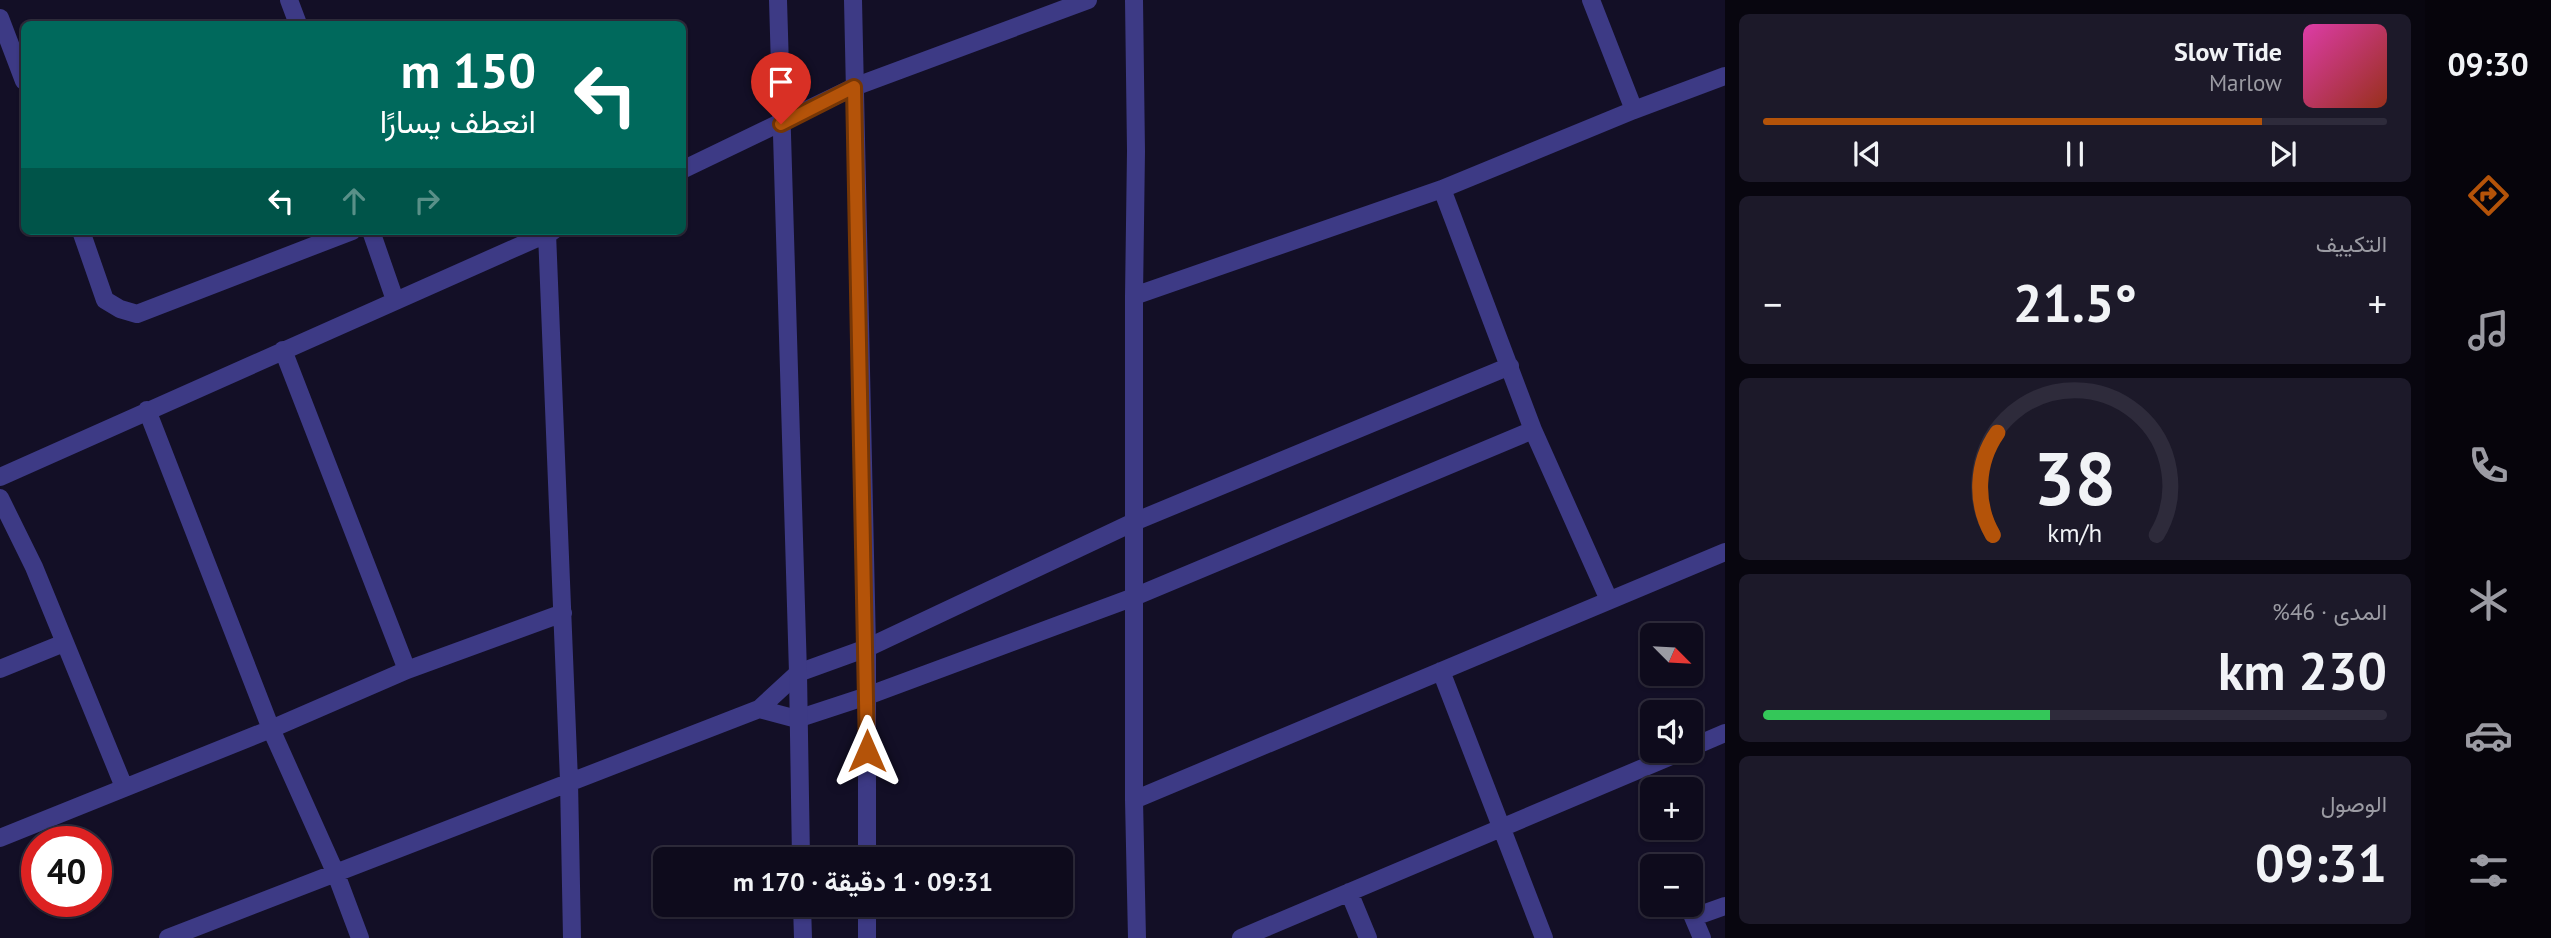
<!DOCTYPE html>
<html lang="ar">
<meta charset="utf-8">
<style>
body{margin:0;font-family:"PT Sans",Vazirmatn,sans-serif;background:#1c1929;color:#f1f3f6;direction:rtl;height:100vh;display:flex;flex-direction:column;font-size:26px;white-space:nowrap}
*{box-sizing:border-box;margin:0}
p{font-size:23px;color:#9b9ba3}
.icon{flex:none;width:38px;height:38px;fill:none;stroke:currentColor;stroke-width:2;stroke-linecap:round;stroke-linejoin:round}
.map{position:relative;flex:1;overflow:hidden;direction:ltr}
.panel{display:flex;flex-direction:column;gap:14px;padding:14px;background:#08060f;width:700px}
.panel>*{flex:none}
.hud{position:absolute;left:21px;top:21px;width:665px;height:214px;border-radius:10px;box-shadow:0 2px 5px #0004,0 0 0 2px #2e2b3b;direction:rtl;background:#00695c;color:#fff;overflow:hidden}
.needle{width:46px;rotate:114deg}
.buttons{position:absolute;left:1640px;top:623px;display:grid;gap:14px}
.buttons a{display:grid;place-items:center;width:63px;height:63px;border-radius:10px;background:#0e0b1c;box-shadow:0 2px 5px #0004,0 0 0 2px #2e2b3b;font-size:35px}
.speed{position:absolute;left:21px;top:826px;display:flex;gap:14px;font-size:35px;font-weight:700;text-align:center}
.speed>*{display:grid;place-content:center;width:91px;height:91px;border-radius:50%;background:#0e0b1c;box-shadow:0 2px 5px #0004,0 0 0 2px #2e2b3b;line-height:1}
.speed .limit{border:10px solid #d22;background:#fff;color:#111}
.pin{position:absolute;display:grid;place-items:center;width:60px;height:60px;color:#fff;margin:-72px -30px;border-radius:50% 50% 50% 0;rotate:-45deg;box-shadow:0 0 7px #0007}
.pin .icon{rotate:45deg}
.me{position:absolute;width:77px;margin:-38px;rotate:0deg;stroke-linejoin:round;filter:drop-shadow(0 0 5px #0008)}
.turn{display:flex;align-items:center;gap:24px;height:147px;padding:0 35px;font-size:32px}
.turn .icon{width:91px;height:91px;stroke-width:2.5}
.turn b{display:block;font-size:49px;line-height:60px}
.lanes{display:flex;align-items:center;height:66px;padding:0 35px;background:#0003;justify-content:center;gap:35px;direction:ltr}
.lanes .off{opacity:.35}
.big{font-size:52px;font-weight:700;line-height:1.1}
.panel .widget{flex:1;display:flex;flex-direction:column;justify-content:center;gap:10px;min-width:0;padding:0 24px;border-radius:10px;background:#1c1929}
.panel .dial{align-items:center;gap:0}
.dial svg{height:182px;overflow:visible;fill:none;stroke:#2e2b3b;stroke-width:7;stroke-linecap:round;text-anchor:middle}
.dial text{fill:#f1f3f6;stroke:none}
.song{display:flex;align-items:center;gap:21px}
.cover{width:84px;height:84px;border-radius:10px;background:linear-gradient(135deg,hsl(320 70% 55%),hsl(10 70% 35%))}
.played{height:7px;border-radius:4px;background:linear-gradient(90deg,#b45309 80%,#2e2b3b 80%)}
.keys{display:flex;justify-content:space-around;direction:ltr}
.heat{display:flex;justify-content:space-between;align-items:center;font-size:38px;direction:ltr}
.charge{height:10px;border-radius:5px;background:linear-gradient(90deg,#34c759 46%,#2e2b3b 0)}
.trip{position:absolute;left:653px;top:847px;width:420px;height:70px;border-radius:10px;background:#0e0b1c;box-shadow:0 2px 5px #0004,0 0 0 2px #2e2b3b;font-weight:700;line-height:70px;text-align:center;direction:rtl}
main{display:flex;flex:1;min-height:0}
.tabs{display:flex;flex-direction:column;width:126px;justify-content:space-around;align-items:center;background:#06040b;color:#9b9ba3}
.tabs .icon{width:49px;height:49px}
.tabs .active{color:#b45309}
.tabs b{font-size:32px;color:#f1f3f6}
.map>svg:first-child{display:block}
.lines{fill:none;stroke-linecap:round;stroke-linejoin:round}
.minor{stroke:#3d3a85;stroke-width:18}
.tertiary{stroke:#3d3a85;stroke-width:18}
.route-casing{stroke:#753606;stroke-width:18}
.route{stroke:#b45309;stroke-width:12}
</style>
<main>
<nav class="tabs">
<b>09:30</b>
<svg class="icon active" aria-label="directions" viewBox="0 0 24 24"><path d="M12 3l9 9-9 9-9-9zM9 14v-3h6M13 9l2 2-2 2"/></svg>
<svg class="icon" aria-label="music" viewBox="0 0 24 24"><path d="M9 18V5l10-2v13"/><circle cx="6" cy="18" r="3"/><circle cx="16" cy="16" r="3"/></svg>
<svg class="icon" aria-label="phone" viewBox="0 0 24 24"><path d="M5 4h4l2 5-3 2q2 4 5 5l2-3 5 2v4C11 20 4 13 5 4z"/></svg>
<svg class="icon" aria-label="climate" viewBox="0 0 24 24"><path d="M12 3v18M4 7l16 10M4 17L20 7"/></svg>
<svg class="icon" aria-label="car" viewBox="0 0 24 24"><path d="M5 17H2v-5l4-1 3-4h7l3 4 3 1v5h-3M9 17h6M6 11h13"/><circle cx="7" cy="17" r="2"/><circle cx="17" cy="17" r="2"/></svg>
<svg class="icon" aria-label="filters" viewBox="0 0 24 24"><path d="M4 7h16M4 17h16"/><circle cx="9" cy="7" r="2"/><circle cx="15" cy="17" r="2"/></svg>
</nav>
<section class="panel">
<div class="widget">
<div class="song"><i class="cover"></i><div><b>Slow Tide</b><p>Marlow</p></div></div>
<div class="played"></div>
<div class="keys"><svg class="icon" aria-label="previous" viewBox="0 0 24 24"><path d="M18 5L8 12l10 7zM5 5v14"/></svg><svg class="icon" aria-label="pause" viewBox="0 0 24 24"><path d="M8 5v14M16 5v14"/></svg><svg class="icon" aria-label="next" viewBox="0 0 24 24"><path d="M6 5l10 7-10 7zM19 5v14"/></svg></div>
</div>
<div class="widget"><p>التكييف</p>
<div class="heat"><a>−</a><b class="big">21.5°</b><a>+</a></div>
</div>
<div class="widget dial"><svg viewBox="0 0 100 80">
<path d="M14 69A42 42 0 1 1 86 69"/>
<path d="M14 69A42 42 0 0 1 16 24" stroke="#b45309"/>
<text x="50" y="56" font-size="32" font-weight="700">38</text>
<text x="50" y="72" font-size="11">km/h</text>
</svg></div>
<div class="widget"><p>المدى · 46%</p><b class="big">230 km</b><div class="charge"></div></div>
<div class="widget"><p>الوصول</p><b class="big">09:31</b></div>
</section>
<div class="map">
<svg width="1725" height="938" viewBox="0 0 1725 938">
<rect width="100%" height="100%" fill="#130f26"/>
<g class="lines">
<!-- minor -->
<path class="minor" d="M289,0L298,24
M1134,0L1136,151L1134,296L1442,189L1634,110L1725,76
M1591,0L1634,110
M0,18L24,81
M682,170L854,87L1088,0
M1442,189L1533,430L1609,600
M81,231L105,300L120,309L137,314L352,231
M371,231L395,300
M547,233L569,781L572,938
M1134,296V800L1137,938
M283,350L407,670
M1510,366L1134,522L867,648L798,673L759,709L797,719L867,696L1134,597L1533,430
M147,410L271,729L336,874L360,938
M0,477L553,231
M0,498L34,567L124,787
M0,669L64,643
M1441,671L1544,938
M1690,748L1725,733
M1134,800L1725,552
M0,838L271,729L407,670L563,613
M1668,864L1669,866
M1349,892L1368,938
M1688,905L1702,938
M1694,917L1725,906
M168,938L759,709
M1241,938L1683,751"/>
<!-- tertiary -->
<path class="tertiary" d="M778,0L798,673L801,859
M853,0L867,648V859
M802,905L803,938
M867,905V938"/>
</g>
<g class="lines">
<!-- route casing -->
<g class="route-casing">
<path id="route" d="M781,124L854,87L867,751"/>
</g>
<!-- route -->
<use href="#route" class="route"/>
</g>
</svg>
<div class="buttons">
<a><svg class="needle" viewBox="-14 -14 28 28"><path d="M0-13l5 13h-10z" fill="#e53935"/><path d="M0 13l5-13h-10z" fill="#9b9ba3"/></svg></a>
<a><svg class="icon" aria-label="sound" viewBox="0 0 24 24"><path d="M4 9h4l5-4v14l-5-4H4zM17 9q2 3 0 6"/></svg></a>
<a>+</a>
<a>−</a>
</div>
<div class="speed"><div class="limit">40</div></div>
<div class="pin" style="left:781px;top:124px;background:#d93025"><svg class="icon" aria-label="arrive" viewBox="0 0 24 24"><path d="M6 21V4h12l-3 4 3 4H6"/></svg></div>
<svg class="me" style="left:867px;top:751px" viewBox="-20 -20 40 40"><path d="M0-17L14 15 0 8-14 15z" fill="#b45309" stroke="#fff" stroke-width="4"/></svg>
<div class="trip">09:31 · 1 دقيقة · 170 m</div>
<div class="hud">
<div class="turn"><svg class="icon" aria-label="left" viewBox="0 0 24 24"><path d="M17 20v-9H6M10 6l-5 5 5 5"/></svg><div><b>150 m</b>انعطف يسارًا</div></div>
<div class="lanes"><svg class="icon" aria-label="left" viewBox="0 0 24 24"><path d="M17 20v-9H6M10 6l-5 5 5 5"/></svg><svg class="icon off" aria-label="ahead" viewBox="0 0 24 24"><path d="M12 20V5M6 11l6-6 6 6"/></svg><svg class="icon off" aria-label="right" viewBox="0 0 24 24"><path d="M7 20v-9h11M14 6l5 5-5 5"/></svg></div>
</div>
</div>
</main>
